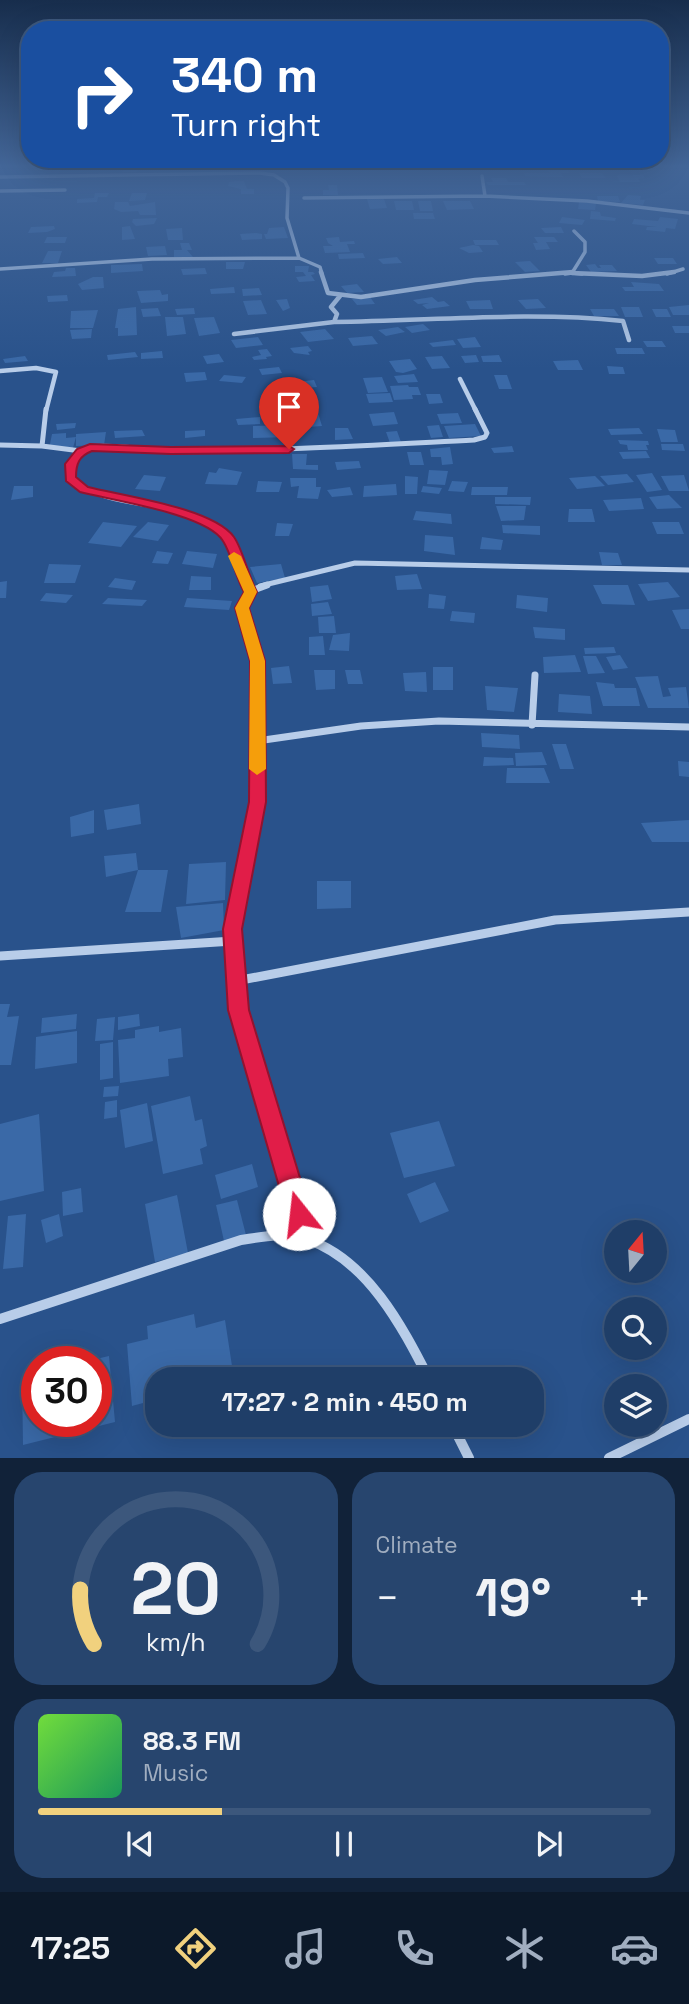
<!DOCTYPE html>
<meta charset="utf-8">
<style>
body{margin:0;font-family:"Space Grotesk",sans-serif;background:#27456e;color:#f1f3f6;height:100vh;display:flex;flex-direction:column;font-size:26px;white-space:nowrap}
*{box-sizing:border-box;margin:0}
p{font-size:23px;color:#a1aec0}
.icon{flex:none;width:38px;height:38px;fill:none;stroke:currentColor;stroke-width:2;stroke-linecap:round;stroke-linejoin:round}
.map{position:relative;height:1458px;overflow:hidden}
.sheet{display:flex;flex-direction:column;gap:14px;padding:14px;background:#112239;flex:1}
.sheet>*{flex:none}
.guide{position:absolute;left:21px;top:21px;width:648px;height:147px;border-radius:28px;box-shadow:0 7px 28px #0002,0 0 0 2px #3c577c;background:#1a4fa0;color:#fff;overflow:hidden}
.needle{width:46px;rotate:18deg}
.buttons{position:absolute;left:604px;top:1220px;display:grid;gap:14px}
.buttons a{display:grid;place-items:center;width:63px;height:63px;border-radius:50%;background:#1f3e68;box-shadow:0 7px 28px #0002,0 0 0 2px #3c577c;font-size:35px}
.speed{position:absolute;left:21px;top:1346px;display:flex;gap:14px;font-size:35px;font-weight:700;text-align:center}
.speed>*{display:grid;place-content:center;width:91px;height:91px;border-radius:50%;background:#1f3e68;box-shadow:0 7px 28px #0002,0 0 0 2px #3c577c;line-height:1}
.speed .limit{border:10px solid #d22;background:#fff;color:#111}
.pin{position:absolute;display:grid;place-items:center;width:60px;height:60px;color:#fff;margin:-72px -30px;border-radius:50% 50% 50% 0;rotate:-45deg;box-shadow:0 0 7px #0007}
.pin .icon{rotate:45deg}
.me{position:absolute;width:77px;margin:-38px;rotate:344deg;stroke-linejoin:round;filter:drop-shadow(0 0 5px #0008)}
.turn{display:flex;align-items:center;gap:24px;height:147px;padding:0 35px;font-size:32px}
.turn .icon{width:91px;height:91px;stroke-width:2.5}
.turn b{display:block;font-size:49px;line-height:60px}
.big{font-size:52px;font-weight:700;line-height:1.1}
.sheet .widget{flex:1;display:flex;flex-direction:column;justify-content:center;gap:10px;min-width:0;padding:0 24px;border-radius:28px;background:#27456e}
.sheet .dial{align-items:center;gap:0}
.dial svg{height:182px;overflow:visible;fill:none;stroke:#3c577c;stroke-width:7;stroke-linecap:round;text-anchor:middle}
.dial text{fill:#f1f3f6;stroke:none}
.song{display:flex;align-items:center;gap:21px}
.cover{width:84px;height:84px;border-radius:10px;background:linear-gradient(135deg,hsl(100 70% 55%),hsl(150 70% 35%))}
.played{height:7px;border-radius:4px;background:linear-gradient(90deg,#f1d17e 30%,#3c577c 30%)}
.keys{display:flex;justify-content:space-around;direction:ltr}
.heat{display:flex;justify-content:space-between;align-items:center;font-size:38px;direction:ltr}
.sheet .tiles{flex:1;display:grid;gap:14px;grid-template-columns:1fr 1fr}
.widget:last-child{grid-column:span 2}
.trip{position:absolute;left:145px;top:1367px;width:399px;height:70px;border-radius:28px;background:#1f3e68;box-shadow:0 7px 28px #0002,0 0 0 2px #3c577c;font-weight:700;line-height:70px;text-align:center}
.dock{display:flex;height:112px;justify-content:space-around;align-items:center;background:#0c192a;color:#a1aec0}
.dock .icon{width:49px;height:49px}
.dock .on{color:#f1d17e}
.dock b{font-size:32px;color:#f1f3f6}
.map>svg:first-child{display:block}
.building{fill:#3a69a7}
.lines{fill:none;stroke-linecap:round;stroke-linejoin:round}
.street-far5{stroke:#b8cde9;stroke-width:3.5}
.street-far4{stroke:#b8cde9;stroke-width:4.5}
.street-far3{stroke:#b8cde9;stroke-width:5}
.street-far2{stroke:#b8cde9;stroke-width:7}
.street-far1{stroke:#b8cde9;stroke-width:9}
.street{stroke:#b8cde9;stroke-width:10}
.route{fill:#e11d48;stroke:#92132f;stroke-width:2}
.slow{fill:#f59e0b}
</style>
<div class="map">
<svg width="689" height="1458" viewBox="0 0 689 1458">
<rect width="100%" height="100%" fill="#29528b"/>
<!-- building -->
<path class="building" d="M128,165H151L148,168H138L136,172H122Z
M547,169H567L570,173H561L563,177L525,176L524,173H550Z
M579,173H602L606,178H582Z
M620,174L643,175L645,178L638,179L640,182H620L617,176Z
M491,178H506L508,182H524L526,185H488L486,182H493Z
M237,181H244L247,189H254V194H241V189L228,186L229,182Z
M328,185H337L338,195H323V190H329Z
M95,193H109L107,197H98L97,202L77,203V199L94,198Z
M132,193H147L145,200L129,201Z
M628,195L641,196L640,200H645L643,205L621,203Z
M597,196H618L620,202L598,201Z
M367,199H384L387,208L370,209Z
M394,201H412L414,210H396Z
M418,201H431L433,211H420Z
M443,201H470L474,209L447,210Z
M115,202H128L130,206L155,202L156,215H140L138,211L121,212L114,209Z
M579,202L596,203L595,210L578,209Z
M591,211L600,212L601,216L616,218L615,221L590,219Z
M413,213H433L435,219H414Z
M562,217L585,220L582,225L559,223Z
M660,217L678,219L675,229L666,228L665,232L646,230L647,227H657L632,224L634,219L658,221Z
M157,218L154,224L136,226L132,222L133,219Z
M54,226L55,229L47,232L28,233L31,227Z
M130,226L135,239L122,240V227Z
M284,227L288,238L266,239L264,234H267L269,228Z
M561,227L564,233H545L541,228Z
M182,228L183,240H168L166,229Z
M256,233L262,234V239L242,240L240,234Z
M47,237H67L65,243H44Z
M339,237L340,242L354,241L355,244H347L350,252L325,253L323,246H333L328,243L326,238Z
M534,237H554L558,242H546L550,249L536,250L533,243H538Z
M473,240H496L499,245H475Z
M180,243H189L192,250H187L193,257H174V250H182Z
M473,245L479,246L483,252L469,253L459,248Z
M165,246L167,255L148,256L146,247Z
M48,251H62L58,263H42Z
M363,253L365,258L339,259L338,254Z
M397,257L402,263L383,264L378,259Z
M654,258H673L677,264H658Z
M530,261L540,271L525,272L515,262Z
M226,262H245L243,269H226Z
M142,264L143,271L111,273V265Z
M595,264L598,268H601L599,265H612L617,271L591,272L586,265Z
M295,266H309L308,272H313L315,274L311,275L315,281L299,282L296,277L306,276L303,272H295Z
M66,268H75L76,276L52,277L54,272L65,271Z
M205,268L207,274L183,275L181,269Z
M93,277H103L104,288L82,290L78,284Z
M631,282L659,284L664,291H625L622,287H634Z
M357,284L364,292L347,293L341,286Z
M234,287L235,293L211,294L210,289Z
M259,288L262,295L243,296L242,289Z
M160,290L162,295L168,294V301L141,303L137,291Z
M67,295L68,301L48,302L47,296Z
M370,297L375,304L357,305L352,299Z
M432,297L438,302L444,301L450,306L427,309L422,305L429,303L418,304L413,300Z
M287,299L290,308L283,311L276,300Z
M538,299L546,308L526,309L518,300Z
M261,300L267,314L248,315L243,301Z
M490,300L493,309H470L466,301Z
M689,305V315H673L669,307Z
M136,307L137,335L118,336V328H115L118,309Z
M621,307H639L643,317H625Z
M158,308L161,316L143,317L141,309Z
M194,308L195,314L177,315L175,309Z
M590,309H614L619,316H594Z
M652,309H667L671,317H656Z
M98,310L93,328H70L71,311Z
M165,317H183L186,334L167,336Z
M214,317L220,333L199,336L194,318Z
M423,324L430,330L412,333L405,327Z
M672,326H689V333H675Z
M398,327L405,332L386,336L378,330Z
M92,329L91,338L72,339L70,330Z
M325,329L334,339L308,342L300,332Z
M372,336L378,344L353,346L348,338Z
M258,337L263,345L236,348L231,340Z
M475,337L481,347L463,348L457,339Z
M453,340L456,345L433,347L429,343Z
M643,341H662L666,347H647Z
M308,346L312,351L308,352L310,355L294,353L290,348Z
M615,348H642L645,354H617Z
M267,349L272,356L266,357L267,359L254,360L252,357L261,355L258,350Z
M162,351L163,358L141,359V353Z
M135,352L138,357L108,360L107,355Z
M219,354L224,362L207,364L203,356Z
M476,355L479,362L465,363L461,356Z
M499,355L502,362H483L481,356Z
M25,356L28,361L5,363L3,359Z
M442,356L450,368L432,369L425,357Z
M410,359L417,369L403,373L396,372L389,361Z
M578,360L583,370H558L553,361Z
M607,366L623,367L625,374H609Z
M279,367L282,373L262,375L259,369Z
M205,372L207,380L186,382L184,373Z
M414,374L418,382L398,383L394,376Z
M224,375L246,377L242,383L219,381Z
M494,375H507L512,389H499Z
M382,377L388,392L368,393L363,378Z
M314,380L317,387L292,389L289,383Z
M408,385L409,387H418L421,395H412L413,399L394,400L390,386Z
M390,393L393,402L369,403L366,394Z
M426,394H440L443,403L429,404Z
M295,395H308L310,409H298Z
M281,397H291L293,410L282,411Z
M394,412L398,424L373,426L369,414Z
M318,413L322,426L308,427L306,414Z
M458,413L462,423L441,424L437,414Z
M260,417V424L238,425L236,419Z
M76,423L75,428L57,430L56,424Z
M475,424L481,436L449,438L444,426Z
M287,425L290,437L253,438V426Z
M439,425L443,437L431,438L427,426Z
M335,428H348L353,439L335,440Z
M639,428L643,434L611,435L608,429Z
M657,429L675,430L678,442H661Z
M142,430L145,436L115,438L114,431Z
M205,430V436L185,438V431Z
M397,431L401,442L390,443L386,432Z
M106,432L104,445L76,446V437L73,448L49,449L52,434L66,433V438L76,437V434Z
M618,440L648,441L649,445H646L648,450H628L627,445L620,444Z
M661,444H683L685,451L662,450Z
M512,446L514,452L494,453L491,448Z
M450,447L453,464L442,465L441,457H431L430,449Z
M646,451L650,458L623,459L619,452Z
M407,452H421L424,465H410Z
M292,454H307L306,465H318V470L293,469Z
M359,461L361,468L337,470L335,462Z
M219,468L242,472L237,485L205,484L209,472L216,473Z
M429,470L448,471L445,485L427,484Z
M652,473L662,490L647,492L636,475Z
M627,474L634,482L608,485L600,476Z
M144,475L166,477L160,491L135,489Z
M684,475L689,491H669L661,476Z
M405,476L418,477L417,494H405Z
M595,476L605,486L577,489L569,478Z
M290,478H316V487H321L318,499L297,498L299,486L291,487Z
M258,481L282,482L279,492H256Z
M452,481L468,482L464,492L448,491Z
M396,484L397,495L363,497L364,486Z
M14,486H33V497L11,500Z
M423,486L442,488L439,494L421,492Z
M350,487L353,495L332,497L327,490Z
M472,487H508L507,495H471Z
M669,495L682,508L657,509L649,497Z
M495,497H531L530,505L495,504Z
M641,498L644,509L609,511L603,500Z
M496,506H526L524,520L501,521Z
M569,509H592L595,522H568Z
M416,511L451,514L452,524L413,520Z
M103,522L137,526L121,547L88,543Z
M148,522L169,525L158,541L133,537Z
M652,522H679L684,534H657Z
M277,523L293,524L289,536H275Z
M502,525L540,526V535L503,533Z
M425,535L453,537L455,555L424,551Z
M482,537L503,540L501,550L480,549Z
M157,551L173,553L168,564L152,563Z
M187,551L217,554L213,568L182,564Z
M599,552L618,553L622,565H602Z
M49,564L81,565L75,583H44Z
M281,564L285,578L257,583L250,567Z
M417,574L422,589L397,590L395,576Z
M191,576L211,577V590H189Z
M115,578L136,581L132,590L108,587Z
M7,581L6,598H0V582Z
M668,582L680,597L648,601L638,584Z
M328,585L332,599L312,602L310,587Z
M593,585H628L635,605L602,604Z
M46,593L73,595L66,603L40,601Z
M429,594L446,596L444,609L428,608Z
M517,595L548,598L547,612L516,608Z
M108,598L147,600L142,606L102,604Z
M187,598L232,601L229,610L184,607Z
M328,602L332,614L312,616L311,604Z
M689,609V629H681L672,610Z
M452,611L475,613L474,623L450,621Z
M334,616L336,633H319L318,617Z
M533,627L565,629V640L535,638Z
M350,633L349,651L329,650L333,635Z
M323,636L325,655H309V637Z
M614,647L616,653L585,654L584,648Z
M575,655L581,672L544,673L543,657Z
M620,655L628,668L613,670L606,657Z
M583,656H596L605,673L588,674Z
M289,666L292,683L273,684L271,668Z
M433,667H453V690H433Z
M314,670H335V689L316,690Z
M345,670H360L363,684H348Z
M426,672L427,692L405,691L403,673Z
M658,676L663,697L671,696L668,688L686,687L689,708H648L635,677Z
M596,682L614,684L615,688H636L640,706H603Z
M485,686L518,688L514,712L487,710Z
M559,694L590,696L592,714L558,712Z
M481,733L519,735L520,749L482,747Z
M552,744H566L574,769H560Z
M542,752L547,765L516,766L515,753Z
M484,757L513,758L514,765L483,766Z
M678,761L689,762V777L679,776Z
M507,768H544L550,783H506Z
M139,804L141,824L107,830L104,810Z
M94,810V833L71,837L70,817Z
M689,820V842H652L641,823Z
M136,853L138,870L106,877L104,856Z
M226,862L225,900L186,904L189,864Z
M138,870H168L161,912H125Z
M317,881H351V908L317,909Z
M223,903L224,930L181,938L176,907Z
M0,1004H10L7,1017L19,1016L11,1065H0Z
M77,1014L76,1029L41,1033L42,1018Z
M139,1014L140,1026L118,1030V1017Z
M115,1017L113,1040L95,1041L97,1019Z
M159,1026V1032L181,1028L183,1057L168,1059L169,1076L120,1083L118,1040L135,1038V1030Z
M77,1031V1063L35,1069L36,1037Z
M113,1042V1078L100,1080V1044Z
M119,1086L118,1096L103,1097L104,1087Z
M190,1096L195,1121L202,1119L207,1146L200,1149L203,1164L163,1174L151,1106Z
M117,1100V1117L104,1119L105,1102Z
M147,1103L153,1141L125,1148L120,1110Z
M39,1114L44,1191L0,1201V1124Z
M439,1121L455,1166L404,1178L390,1133Z
M252,1164L258,1187L221,1199L215,1175Z
M435,1182L449,1211L420,1223L407,1194Z
M81,1188L83,1212L63,1216L62,1192Z
M177,1195L188,1253L155,1262L145,1204Z
M237,1200L246,1235L224,1241L216,1205Z
M26,1214L23,1267L3,1269L8,1216Z
M59,1214L63,1236L46,1243L41,1220Z
M194,1314L196,1328L225,1320L234,1379H158V1399L132,1406L127,1344L148,1339L147,1326Z
M109,1356L115,1422L23,1445L22,1378L32,1376L33,1369L37,1368V1421H96V1359Z"/>
<g class="lines">
<!-- street-far5 -->
<path class="street-far5" d="M482,176L485,196
M0,177L260,173L274,175L285,182L288,188L287,218L299,258
M0,191L65,190
M304,198L485,196L587,201L689,213
M0,269L152,259L299,258L320,267L322,274
M572,273L582,274
M565,274L572,273L585,252V242L574,231
M667,274L683,269"/>
<!-- street-far4 -->
<path class="street-far4" d="M321,272L328,293L361,297L475,280L573,272
M572,273L642,276L674,272
M334,322C431,321 527,311 623,321L629,340
M234,334L334,322L337,314L331,307L340,296
M0,371L36,368L56,372L46,411
M460,379L476,411"/>
<!-- street-far3 -->
<path class="street-far3" d="M0,445L42,446L81,451
M42,446L46,409
M248,586C241,571 238,549 227,537C187,494 112,515 71,478C71,466 75,452 89,448C102,443 156,451 174,451C274,451 374,445 474,440L485,437L487,433L475,409
M260,586L355,563L689,570"/>
<!-- street-far2 -->
<path class="street-far2" d="M248,585L251,591
M532,725L535,675
M257,741L361,726L439,721L689,727
M256,810L258,661L242,608L251,591L267,585"/>
<!-- street-far1 -->
<path class="street-far1" d="M257,808L232,929L238,1010L263,1095
M0,956L233,941
M236,981L555,920L689,912"/>
<!-- street -->
<path class="street" d="M263,1094L306,1239
M0,1319L241,1240C262,1237 285,1232 306,1239C367,1259 402,1326 429,1379
M452,1424L469,1458
M609,1458L689,1419"/>
</g>
<!-- sky -->
<linearGradient id="sky" x2="0" y2="1"><stop stop-color="#172d4c"/><stop offset="0.45" stop-color="#436698"/><stop offset="1" stop-color="#436698" stop-opacity="0"/></linearGradient>
<rect width="689" height="369" fill="url(#sky)"/>
<!-- route -->
<path class="route" d="M90,444L171,447L289,446L294,449L289,453L171,454L92,451C79,456 76,464 76,477L88,487C124,496 213,508 234,537C243,550 248,575 257,592L249,608L265,661L266,802L242,929L249,1010L311,1214L307,1222L299,1226L290,1222L287,1214L228,1010L223,929L249,802L250,661L235,608L244,592C235,576 232,555 223,541C207,514 111,500 80,492L66,481L65,464L77,449Z"/>
<!-- slow -->
<path class="slow" d="M234,552L241,556L257,592L249,608L265,661L266,769L257,775L249,769L250,661L235,608L244,592L228,556Z"/>
</svg>
<div class="buttons">
<a><svg class="needle" viewBox="-14 -14 28 28"><path d="M0-13l5 13h-10z" fill="#e53935"/><path d="M0 13l5-13h-10z" fill="#a1aec0"/></svg></a>
<a><svg class="icon" aria-label="search" viewBox="0 0 24 24"><circle cx="10" cy="10" r="6"/><path d="M15 15l6 6"/></svg></a>
<a><svg class="icon" aria-label="layers" viewBox="0 0 24 24"><path d="M12 4l9 5-9 5-9-5zM3 14l9 5 9-5"/></svg></a>
</div>
<div class="speed"><div class="limit">30</div></div>
<div class="pin" style="left:289px;top:449px;background:#d93025"><svg class="icon" aria-label="arrive" viewBox="0 0 24 24"><path d="M6 21V4h12l-3 4 3 4H6"/></svg></div>
<svg class="me" style="left:299px;top:1214px" viewBox="-20 -20 40 40"><circle r="19" fill="#fff"/><path d="M0-13L10 11 0 6-10 11z" fill="#e11d48"/></svg>
<div class="trip">17:27 · 2 min · 450 m</div>
<div class="guide">
<div class="turn"><svg class="icon" aria-label="right" viewBox="0 0 24 24"><path d="M7 20v-9h11M14 6l5 5-5 5"/></svg><div><b>340 m</b>Turn right</div></div>
</div>
</div>
<section class="sheet">
<div class="tiles">
<div class="widget dial"><svg viewBox="0 0 100 80">
<path d="M14 69A42 42 0 1 1 86 69"/>
<path d="M14 69A42 42 0 0 1 8 45" stroke="#f1d17e"/>
<text x="50" y="56" font-size="32" font-weight="700">20</text>
<text x="50" y="72" font-size="11">km/h</text>
</svg></div>
<div class="widget"><p>Climate</p>
<div class="heat"><a>−</a><b class="big">19°</b><a>+</a></div>
</div>
<div class="widget">
<div class="song"><i class="cover"></i><div><b>88.3 FM</b><p>Music</p></div></div>
<div class="played"></div>
<div class="keys"><svg class="icon" aria-label="previous" viewBox="0 0 24 24"><path d="M18 5L8 12l10 7zM5 5v14"/></svg><svg class="icon" aria-label="pause" viewBox="0 0 24 24"><path d="M8 5v14M16 5v14"/></svg><svg class="icon" aria-label="next" viewBox="0 0 24 24"><path d="M6 5l10 7-10 7zM19 5v14"/></svg></div>
</div>
</div>
</section>
<nav class="dock">
<b>17:25</b>
<svg class="icon on" aria-label="directions" viewBox="0 0 24 24"><path d="M12 3l9 9-9 9-9-9zM9 14v-3h6M13 9l2 2-2 2"/></svg>
<svg class="icon" aria-label="music" viewBox="0 0 24 24"><path d="M9 18V5l10-2v13"/><circle cx="6" cy="18" r="3"/><circle cx="16" cy="16" r="3"/></svg>
<svg class="icon" aria-label="phone" viewBox="0 0 24 24"><path d="M5 4h4l2 5-3 2q2 4 5 5l2-3 5 2v4C11 20 4 13 5 4z"/></svg>
<svg class="icon" aria-label="climate" viewBox="0 0 24 24"><path d="M12 3v18M4 7l16 10M4 17L20 7"/></svg>
<svg class="icon" aria-label="car" viewBox="0 0 24 24"><path d="M5 17H2v-5l4-1 3-4h7l3 4 3 1v5h-3M9 17h6M6 11h13"/><circle cx="7" cy="17" r="2"/><circle cx="17" cy="17" r="2"/></svg>
</nav>
